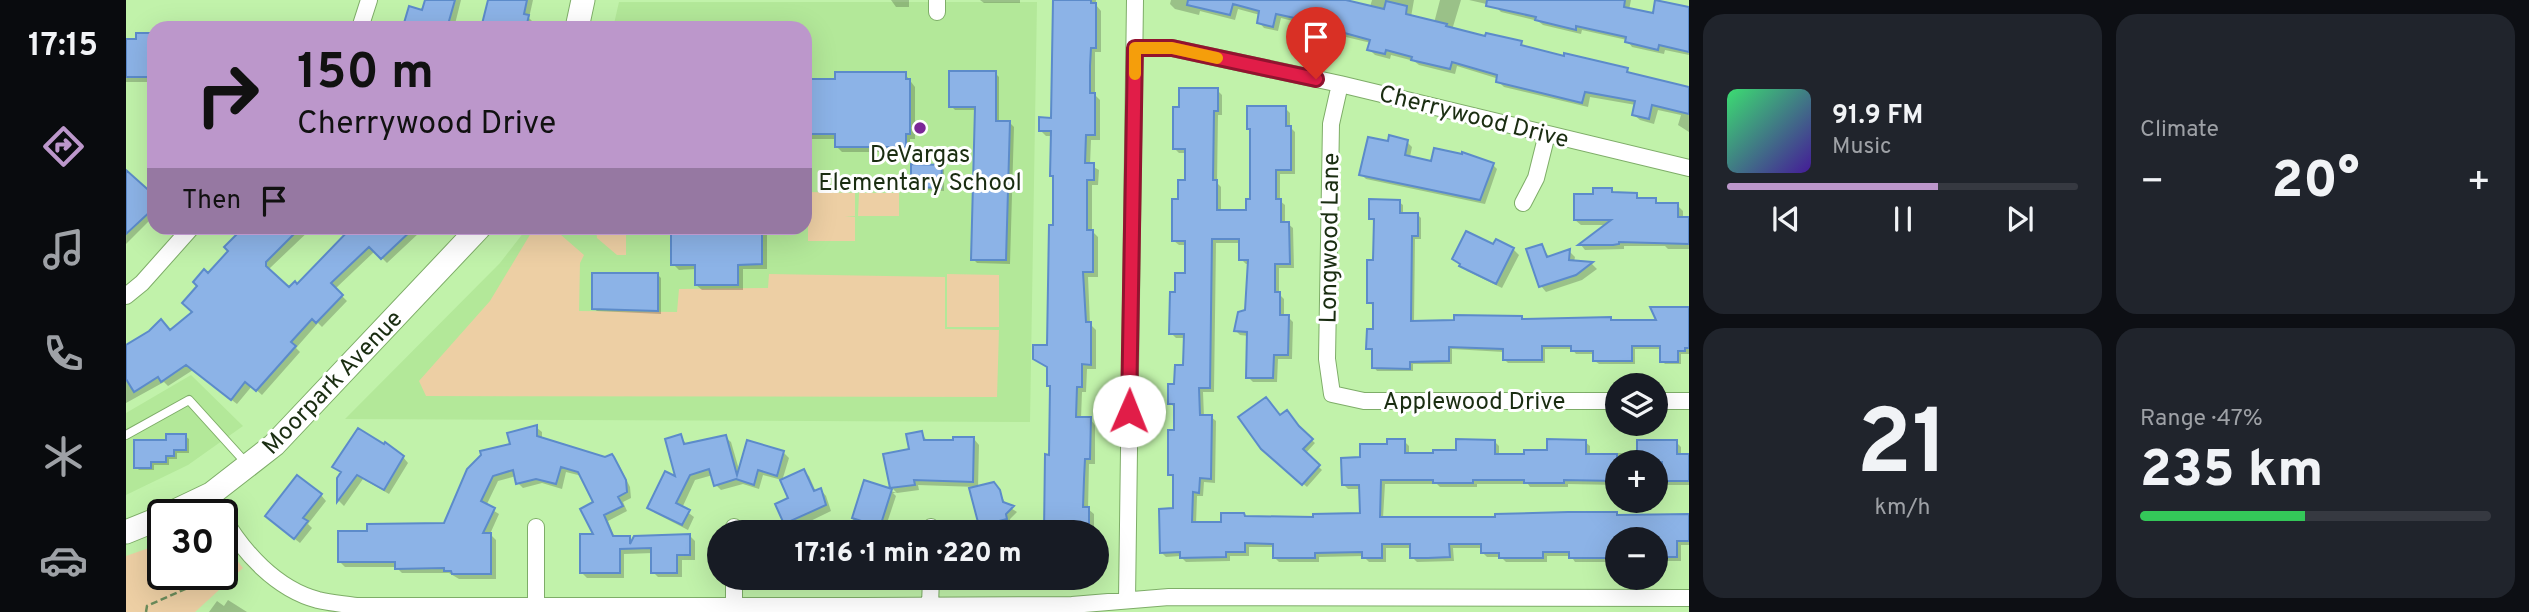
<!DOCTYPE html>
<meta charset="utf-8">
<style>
body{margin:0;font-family:Overpass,sans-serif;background:#20242c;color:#f1f3f6;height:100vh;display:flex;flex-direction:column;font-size:26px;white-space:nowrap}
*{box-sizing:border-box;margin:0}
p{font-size:23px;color:#9ea1a6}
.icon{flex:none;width:38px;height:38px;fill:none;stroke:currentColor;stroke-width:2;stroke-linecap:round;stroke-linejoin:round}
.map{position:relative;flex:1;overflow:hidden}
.side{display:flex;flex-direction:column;gap:14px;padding:14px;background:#0d0f14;width:840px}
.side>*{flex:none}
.guide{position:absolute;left:21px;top:21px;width:665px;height:214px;border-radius:21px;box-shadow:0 7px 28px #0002;background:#bc97cb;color:#111;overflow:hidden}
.controls{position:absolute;left:1479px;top:373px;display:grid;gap:14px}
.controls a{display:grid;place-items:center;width:63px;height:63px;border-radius:50%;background:#171b24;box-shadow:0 7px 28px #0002;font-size:35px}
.speed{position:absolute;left:21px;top:499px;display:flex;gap:14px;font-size:35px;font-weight:700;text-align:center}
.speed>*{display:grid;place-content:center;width:91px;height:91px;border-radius:50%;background:#171b24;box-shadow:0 7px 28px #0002;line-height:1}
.speed .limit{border:4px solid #111;border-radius:10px;background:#fff;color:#111}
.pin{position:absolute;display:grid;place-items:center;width:60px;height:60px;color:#fff;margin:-72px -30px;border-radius:50% 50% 50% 0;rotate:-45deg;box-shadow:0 0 7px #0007}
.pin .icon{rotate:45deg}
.me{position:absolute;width:77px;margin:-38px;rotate:1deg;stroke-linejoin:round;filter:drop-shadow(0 0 5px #0008)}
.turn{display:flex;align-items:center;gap:24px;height:147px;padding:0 35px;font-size:32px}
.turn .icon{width:91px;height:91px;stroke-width:2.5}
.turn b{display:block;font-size:49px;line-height:60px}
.then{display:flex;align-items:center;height:66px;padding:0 35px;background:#0003;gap:14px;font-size:26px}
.big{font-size:52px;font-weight:800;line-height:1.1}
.side .widget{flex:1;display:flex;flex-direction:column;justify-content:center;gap:10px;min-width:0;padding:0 24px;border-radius:21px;background:#20242c}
.side .dial{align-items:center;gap:0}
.dial b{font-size:91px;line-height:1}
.song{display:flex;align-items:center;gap:21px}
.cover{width:84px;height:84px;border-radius:10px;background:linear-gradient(135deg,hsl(140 70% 55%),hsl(260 70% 35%))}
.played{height:7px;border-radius:4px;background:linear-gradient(90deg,#bc97cb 60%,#363941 60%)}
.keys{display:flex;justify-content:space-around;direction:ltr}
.heat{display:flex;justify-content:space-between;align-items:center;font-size:38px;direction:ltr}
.charge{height:10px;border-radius:5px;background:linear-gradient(90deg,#34c759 47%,#363941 0)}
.side .tiles{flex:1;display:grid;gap:14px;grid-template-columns:repeat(2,1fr)}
.trip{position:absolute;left:581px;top:520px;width:402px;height:70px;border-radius:35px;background:#171b24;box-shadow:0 7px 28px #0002;font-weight:800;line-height:70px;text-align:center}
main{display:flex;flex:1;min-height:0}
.dock{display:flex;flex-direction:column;width:126px;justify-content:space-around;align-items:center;background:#090b0e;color:#9ea1a6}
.dock .icon{width:49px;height:49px}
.dock .current{color:#bc97cb}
.dock b{font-size:32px;color:#f1f3f6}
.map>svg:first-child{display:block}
.built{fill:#b3e899}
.green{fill:#edcfa4}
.shadow{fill:#0003}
.building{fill:#8cb3e7;stroke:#5c8bca;stroke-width:2}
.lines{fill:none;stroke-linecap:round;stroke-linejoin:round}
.lane-casing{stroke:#7ead68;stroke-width:10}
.street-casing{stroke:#7ead68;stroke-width:18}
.secondary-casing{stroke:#7ead68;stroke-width:25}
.path{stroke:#6b8c5b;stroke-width:2.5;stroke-dasharray:7 3.5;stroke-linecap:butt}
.lane{stroke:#fff;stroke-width:8}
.street{stroke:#fff;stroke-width:16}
.secondary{stroke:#fff;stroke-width:23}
.route-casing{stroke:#92132f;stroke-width:18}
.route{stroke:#e11d48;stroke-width:12}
.slow{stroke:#f59e0b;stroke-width:12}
.poi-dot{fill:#7b2797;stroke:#fff;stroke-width:2.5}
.labels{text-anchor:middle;stroke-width:6;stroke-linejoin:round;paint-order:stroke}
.street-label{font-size:24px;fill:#1a2d11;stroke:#fff}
.poi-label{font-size:24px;fill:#1a2d11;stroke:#fff}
</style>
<main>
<nav class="dock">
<b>17:15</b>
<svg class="icon current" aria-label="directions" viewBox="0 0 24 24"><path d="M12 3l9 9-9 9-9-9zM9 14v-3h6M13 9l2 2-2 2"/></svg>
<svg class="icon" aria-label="music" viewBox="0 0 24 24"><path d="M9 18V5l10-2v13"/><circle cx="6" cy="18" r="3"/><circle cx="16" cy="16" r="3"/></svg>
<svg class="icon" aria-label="phone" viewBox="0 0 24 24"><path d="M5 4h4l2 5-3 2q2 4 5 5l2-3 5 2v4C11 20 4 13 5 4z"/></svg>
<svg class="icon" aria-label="climate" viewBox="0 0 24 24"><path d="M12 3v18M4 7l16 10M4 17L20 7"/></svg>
<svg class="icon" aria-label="car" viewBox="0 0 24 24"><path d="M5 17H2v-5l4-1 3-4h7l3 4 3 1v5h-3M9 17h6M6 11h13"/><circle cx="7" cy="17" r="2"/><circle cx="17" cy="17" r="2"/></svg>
</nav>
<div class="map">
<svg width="1563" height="612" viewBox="0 0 1563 612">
<rect width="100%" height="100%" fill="#c1f2aa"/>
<!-- built -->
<path class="built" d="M493,2H911L904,422L219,419L374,263L401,228H679V28H487Z
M65,375L117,426L62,465L0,495V413Z"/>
<!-- green -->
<path class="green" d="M682,192L729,193V216L719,217H729V241H682Z
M733,193H773V216H732Z
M408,228H427L458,255L454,263L453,311L551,312L553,289L642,288L643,274L819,277V329L873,330L871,397L300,396L293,381L364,301Z
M470,228H500V255H491L471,238Z
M821,274L873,275V327H821Z
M96,541L117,568L69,612H0V556L37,543V574H96Z"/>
<!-- shadow -->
<path class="shadow" d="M301,0H335L328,28H279L284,8L297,12Z
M364,0H407L403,18L407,22L406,28H357Z
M765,0H783V7H770Z
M854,0H894V3H858Z
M928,0H970V5L975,11V52H969V95L974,100V140H965L964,165L973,170L972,185H966V231L972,237V277H962L964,324L970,330V369H961L960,392H956L955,419H964L969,425V464H963L962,509L968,514V532H920L925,456V388L922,385L923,369L909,359L922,347L929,227L927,136H920L914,130L927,119Z
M1045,0H1216L1244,7L1246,0H1288L1285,17L1308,23L1314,0H1335L1326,30L1360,38L1395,43L1401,49L1501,70L1505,75L1563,88V132L1552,125L1555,115L1532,110L1528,124L1514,120L1508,115L1510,105L1464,97L1462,107L1378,87L1372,81L1373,79L1331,66L1329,74L1293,65L1288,61L1265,55L1264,59L1249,55L1243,49L1245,43L1220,37L1219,42L1200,38L1199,43L1182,39L1176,33L1179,24L1155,18L1152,31L1138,28L1133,22L1134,15L1112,9L1109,20L1074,11L1073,15L1049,9L1044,4Z
M1343,0H1505L1503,10L1522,14L1563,9V55L1539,50L1538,54L1506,47L1501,40L1456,30L1455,34L1417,25L1412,21L1375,12L1369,6Z
M28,35V82H0V40H11Z
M869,73L873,77V123H884L888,127L884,264L851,263L847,259L851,110H829L825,106Z
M779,74L789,87V139H784V152H716L710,146V139H682V152H679V77L682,81Z
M1091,90L1096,95V115H1092L1091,183L1095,187V211H1122L1126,201V132L1122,129L1159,108L1164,113V127L1169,132V174H1154V201L1159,205V224H1162L1167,228L1168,268H1153V294L1158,299V317H1162L1167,322L1166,359H1152L1151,382H1127L1122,377L1123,336L1114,335L1110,331L1121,311L1124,264H1120L1115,259V243H1090L1088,392H1077L1078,417H1085L1090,421L1089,483L1078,482L1077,496H1071L1070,524H1097L1118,514L1121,518H1189L1236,515L1235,489H1222L1217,484L1236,459L1278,441L1283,446V455L1331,452L1368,441L1373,446V455H1400L1459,442L1464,446V456H1490V453H1513L1550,442L1555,447V455H1563V485H1533V488H1530V462H1491V485L1442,484V487H1404L1402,484H1351V487H1314L1311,484H1259L1257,518L1371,519L1494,514L1497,517H1563V545H1555V561H1540L1535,557V553H1530V539H1491V562H1449L1445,556H1421V562H1380L1375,557H1361L1356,552V548H1327L1328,561L1291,562L1286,557V548H1260V562H1243L1237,556L1193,557V562H1153L1148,557L1149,547H1123V556H1104V561L1060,562L1054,556L1040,557L1035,552L1048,510L1049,479L1043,474L1050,432V409L1044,403L1059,367V338H1050L1045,333L1051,294L1060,275L1061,245H1053L1048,241L1053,201L1060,182L1061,153H1053L1048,148L1055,109Z
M1281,142L1286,147L1284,157L1306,163L1367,165L1371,169L1359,204L1240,179L1235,174L1263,143Z
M28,150V161L23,155Z
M815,167L818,170V191L790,190L786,187Z
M0,175L28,198V219L25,223L23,221L0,244Z
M1486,190L1490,194L1510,195L1515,200H1529L1534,205H1551L1557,211V218H1563V249H1542L1539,246H1498V249L1459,250L1455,245L1482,225H1455L1449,220L1468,196Z
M1273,202L1277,205V215H1292L1295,218V239H1289L1288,322H1532L1563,308V354H1555V364H1539L1536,361V349H1509V364H1473L1469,361V354H1450L1446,349H1419V363H1382L1379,360L1378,352L1326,349V364H1287V371H1251L1248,367V351L1242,348L1249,331V306L1243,303L1249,262V222L1244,218Z
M119,228H133L138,233L143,228H186L144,268V272L164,290L171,286L225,228H293V233L261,263L249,251L209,289L221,301L196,327L192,323L170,348L174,352L136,395L126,386L111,404L67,370L42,386L38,382L0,403V355L45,332L69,313L82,275L104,251L100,247Z
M547,228H641V269H617V290H576L570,285V269L553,270L547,264Z
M1368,246L1387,249L1393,255L1376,288L1341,271L1328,259Z
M1415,246L1424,258L1443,251L1449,257L1448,262L1466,264L1471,269L1456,280L1420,292L1415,286L1403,250Z
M532,275L535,278V314L471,311L467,308Z
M1154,417L1175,431L1189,443L1179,454L1196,470L1181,487L1141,452Z
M410,427L416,432V439L479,459L485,456L493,465L504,487L505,498L497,502L501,511L482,521L489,538H503L507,542L564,536L569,541V560H556V577H532L527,572V553L498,554V578H461L456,573L469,536L470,503L456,476L440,472L436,489L416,483L397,488L392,483L390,476L372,481L360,506L373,514L364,534L370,540V579H333L323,573H276L270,567H219L214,562L242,532L319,525L386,445Z
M795,433L802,442L848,439L853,445L852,488H872L880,505L891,512L884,519L887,532H856L845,489L851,487L792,485L793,490L771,493L765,487Z
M59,436L63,439V453H51V459H43V465H28V470H13L10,467L42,442Z
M554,436L561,445L599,437L605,442L614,473L657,452L663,458L656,481L677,471L683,476L690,492L695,490L700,496L705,511L666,530L660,525L651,505L665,499L656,480L637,475L633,489L617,484L595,490L590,485L587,475L569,480L556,508L568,517L562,530L529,513L523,508L551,479Z
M277,457L282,463L263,494L237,479L218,506L213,501V478L217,473L208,466Z
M739,483L771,493H767L770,496L758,532H723Z
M195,495L200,501L182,524L186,528L174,543L146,521Z
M102,600L121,612H83L91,601L98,606Z"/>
<!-- building -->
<path class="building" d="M299,0H329L321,28H297L278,23L283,6L296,10Z
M362,0H401L398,14L403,15L400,28H355Z
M927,0H965V3H970V48H965L964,66V93H969V135H960L959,163H968V180H961V230H967V272H957L960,322H965V365L956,364V387H951L950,417H965L964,459H959L958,479L957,507H963V532H918L919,454L923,455L924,386H921V367L907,359V345H921L923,225H927V176H924L925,131H913V117L925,118Z
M1062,0H1220L1258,9L1260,1L1281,6L1280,14L1321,24L1320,26L1359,36L1360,33L1396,41L1395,45L1438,56V53L1502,68L1501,72L1563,87V114L1526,105L1523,119L1506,115L1509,101L1459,92L1456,103L1370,82L1371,75L1326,62L1324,69L1285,60L1286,57L1260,50L1259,54L1241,50L1244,40L1215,32L1214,38L1195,33L1194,39L1174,34L1178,20L1150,14L1147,27L1131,23L1133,11L1107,4L1104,15L1061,5Z
M1361,0H1499L1498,7L1527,13L1529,0L1563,7V52L1533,45L1532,50L1499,42L1500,37L1450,26V30L1409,20L1410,17L1360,6Z
M10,33H28V77H0V39H10Z
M823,71H870V121H884L880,260H845L849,107H823Z
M709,72H780V79H784V134H780V147H709V134H679V79H709Z
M1053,88H1092V111H1088L1087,180H1091V210H1120V199H1124V129H1121V106H1160V126H1165V170H1150V199H1155V222H1163L1164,264H1149V292H1154V315H1163L1162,355H1148L1147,378H1120L1121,332L1108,331L1112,312L1119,310L1122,260H1113V239H1086L1084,388H1073L1074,415H1086L1085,479L1074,478L1073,493L1067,492L1066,522H1095V513H1118L1119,516L1187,517V514L1234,513L1233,485H1216L1215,458L1234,457V444H1261V439H1279V453H1307V450H1330V439L1369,440V454H1398V450H1421V439L1460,440V454H1491V481L1438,480V483H1398V480H1347V483H1307V480H1255L1254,517H1369V514L1442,512H1491V515L1563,514V541H1551V557H1533V539H1491V557L1483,558H1443V552H1417V558H1373V553H1355V544H1323L1324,557L1302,558H1284V544H1256V558H1236V552L1189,553V558H1147V544L1119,543V552H1100V557L1054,558V552L1034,553L1033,509L1047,508V475H1042V430H1048V404H1042V384H1048L1049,365H1057L1058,334H1043L1044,292H1049V273H1059V241H1046V199H1052V180H1059V149H1047V107H1053Z
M1263,135L1282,140L1279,155L1305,161L1308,148L1336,154V152L1368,163L1354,200L1233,175L1242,137L1262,141Z
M785,164L816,165L815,188L785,187Z
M0,170L28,195V208L0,234Z
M1467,188H1486V192L1511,193V198H1530V203H1552V217H1563V244L1493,242V244L1487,245H1452L1485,220H1448V194H1467Z
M1243,199L1274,200V213H1292V236H1286L1285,321L1328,320V315L1396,316V319L1485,317V320H1530L1524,307H1563V348H1559V351H1552V362H1534V346H1506V361H1467V351H1445V346H1416V360H1377V349L1323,347V361L1284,362V369L1246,368V349H1240L1241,329H1247V303H1241V260H1247L1248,219H1243Z
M117,228H174L140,262V266L163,287L169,281L171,284L225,228H288L255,259L243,247L205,283L217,295L190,323L186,319L165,342L170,346L130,391L119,382L105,400L60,365L35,382L32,377L8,392L0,379V345L23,331L35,319L44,330L66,312L56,303L71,286L67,282L78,269L82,273L102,251L98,247Z
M545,228H636V264L612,265V285H569V265H545Z
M1340,231L1367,244L1370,239L1388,248L1370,284L1333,266L1334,264L1326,259Z
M1416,244L1421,257L1444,249L1443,260L1467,262L1450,275L1413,287L1400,249Z
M466,273H532V311L466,309Z
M1140,397L1154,415L1161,410L1173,426L1187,439L1177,449L1194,465L1176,485L1135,449L1112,417Z
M411,425V436L479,457L486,454L488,457L500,480L501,492L492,497L497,506L478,515L487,536H504V544L508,536L564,534V555H551V573H525V548L494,549V573H454V534H467L454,509L467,502L452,472L435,467L430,484L410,479L390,484L387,470L367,476L355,501L369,508L357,533H365V574H326L325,571H318V568L269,569V562H212V531H241V524L318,523L341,469L355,455L354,451L384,444L381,433Z
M232,428L258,444L259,442L278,456L258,490L231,475L211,502V478L215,472L206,467Z
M796,431L798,440H827V437H848L847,482L788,480L789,485L764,488L757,454L783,449L780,434Z
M40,434H60V450H48V456H40V462H25V468H8V440H40Z
M555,434L558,444L600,435L611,475L621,440L658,451L651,476L632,470L628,485L610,479L588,486L583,469L564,475L550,503L564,510L556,525L521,508L539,471L549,476L539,439Z
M1511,440H1551V454H1563V481H1536V462H1511Z
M678,469L688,491L695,488L700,505L658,524L649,504L662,498L654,480Z
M171,475L196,494L177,518L182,521L168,539L139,516Z
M738,480L766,489L754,527L726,518Z
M868,482L874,490L877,502L888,506L880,514L881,519L853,526L843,488Z"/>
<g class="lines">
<!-- lane casing -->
<g class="lane-casing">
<path id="lane" d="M0,435L63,400L121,464"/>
</g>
<!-- street casing -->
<g class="street-casing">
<path id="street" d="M811,0V12
M234,28L243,0
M1009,48H1046L1214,84L1563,168
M1214,84L1205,124L1201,359L1206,394L1238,401H1491
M1397,203L1410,178L1421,134
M0,296L16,283L65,228
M1530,401H1563
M96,516C117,552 150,589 192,600C205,603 218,604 230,606H737L946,605L1043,597L1563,598
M805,527V532
M608,532V527
M1001,600L1009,0
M804,605L805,578
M410,606V527
M608,606V578"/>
</g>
<!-- secondary casing -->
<g class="secondary-casing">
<path id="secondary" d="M451,28L457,0
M43,514L85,494L148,445L353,228
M0,532L37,517"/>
</g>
<!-- path -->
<path class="path" d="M96,572L105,565
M20,612L21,606L93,574"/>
<!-- lane -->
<use href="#lane" class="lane"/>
<!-- street -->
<use href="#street" class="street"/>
<!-- secondary -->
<use href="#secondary" class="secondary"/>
</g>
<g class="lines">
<!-- route casing -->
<g class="route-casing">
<path id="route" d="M1003,411L1009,48H1046L1190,79"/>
</g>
<!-- route -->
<use href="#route" class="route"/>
<!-- slow -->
<path class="slow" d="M1009,74V48H1046L1091,58"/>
</g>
<!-- markers -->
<circle class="poi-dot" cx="794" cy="128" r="7"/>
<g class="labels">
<!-- street labels -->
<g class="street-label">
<text transform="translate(1348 116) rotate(14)" y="8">Cherrywood Drive</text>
<text transform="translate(1203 238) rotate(-89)" y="8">Longwood Lane</text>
<text transform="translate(206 382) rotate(-46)" y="8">Moorpark Avenue</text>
<text x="1348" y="409">Applewood Drive</text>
</g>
<!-- poi labels -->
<g class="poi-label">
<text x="794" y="162">DeVargas<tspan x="794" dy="28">Elementary School</tspan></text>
</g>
</g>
</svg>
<div class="controls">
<a><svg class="icon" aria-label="layers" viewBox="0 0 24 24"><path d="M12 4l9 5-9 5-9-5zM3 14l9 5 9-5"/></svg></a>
<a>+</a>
<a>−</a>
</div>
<div class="speed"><div class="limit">30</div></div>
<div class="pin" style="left:1190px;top:79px;background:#d93025"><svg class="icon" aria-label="arrive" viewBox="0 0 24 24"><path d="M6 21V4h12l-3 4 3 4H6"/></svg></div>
<svg class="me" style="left:1003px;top:411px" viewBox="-20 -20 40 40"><circle r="19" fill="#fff"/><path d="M0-13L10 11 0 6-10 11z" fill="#e11d48"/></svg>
<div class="trip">17:16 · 1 min · 220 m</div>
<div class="guide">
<div class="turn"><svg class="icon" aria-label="right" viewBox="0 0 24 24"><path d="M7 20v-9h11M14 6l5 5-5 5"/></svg><div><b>150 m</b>Cherrywood Drive</div></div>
<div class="then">Then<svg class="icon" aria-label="arrive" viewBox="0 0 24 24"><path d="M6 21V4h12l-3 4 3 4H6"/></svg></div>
</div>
</div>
<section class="side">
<div class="tiles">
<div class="widget">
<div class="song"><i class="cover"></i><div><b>91.9 FM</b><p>Music</p></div></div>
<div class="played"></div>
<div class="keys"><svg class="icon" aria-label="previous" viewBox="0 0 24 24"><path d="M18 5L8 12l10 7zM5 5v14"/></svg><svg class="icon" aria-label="pause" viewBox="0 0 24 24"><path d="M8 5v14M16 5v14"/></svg><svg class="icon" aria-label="next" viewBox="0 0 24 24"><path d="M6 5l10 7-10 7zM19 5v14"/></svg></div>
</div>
<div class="widget"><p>Climate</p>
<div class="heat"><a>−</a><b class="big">20°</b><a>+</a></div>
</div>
<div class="widget dial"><b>21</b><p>km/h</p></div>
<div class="widget"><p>Range · 47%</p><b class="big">235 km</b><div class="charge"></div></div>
</div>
</section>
</main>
